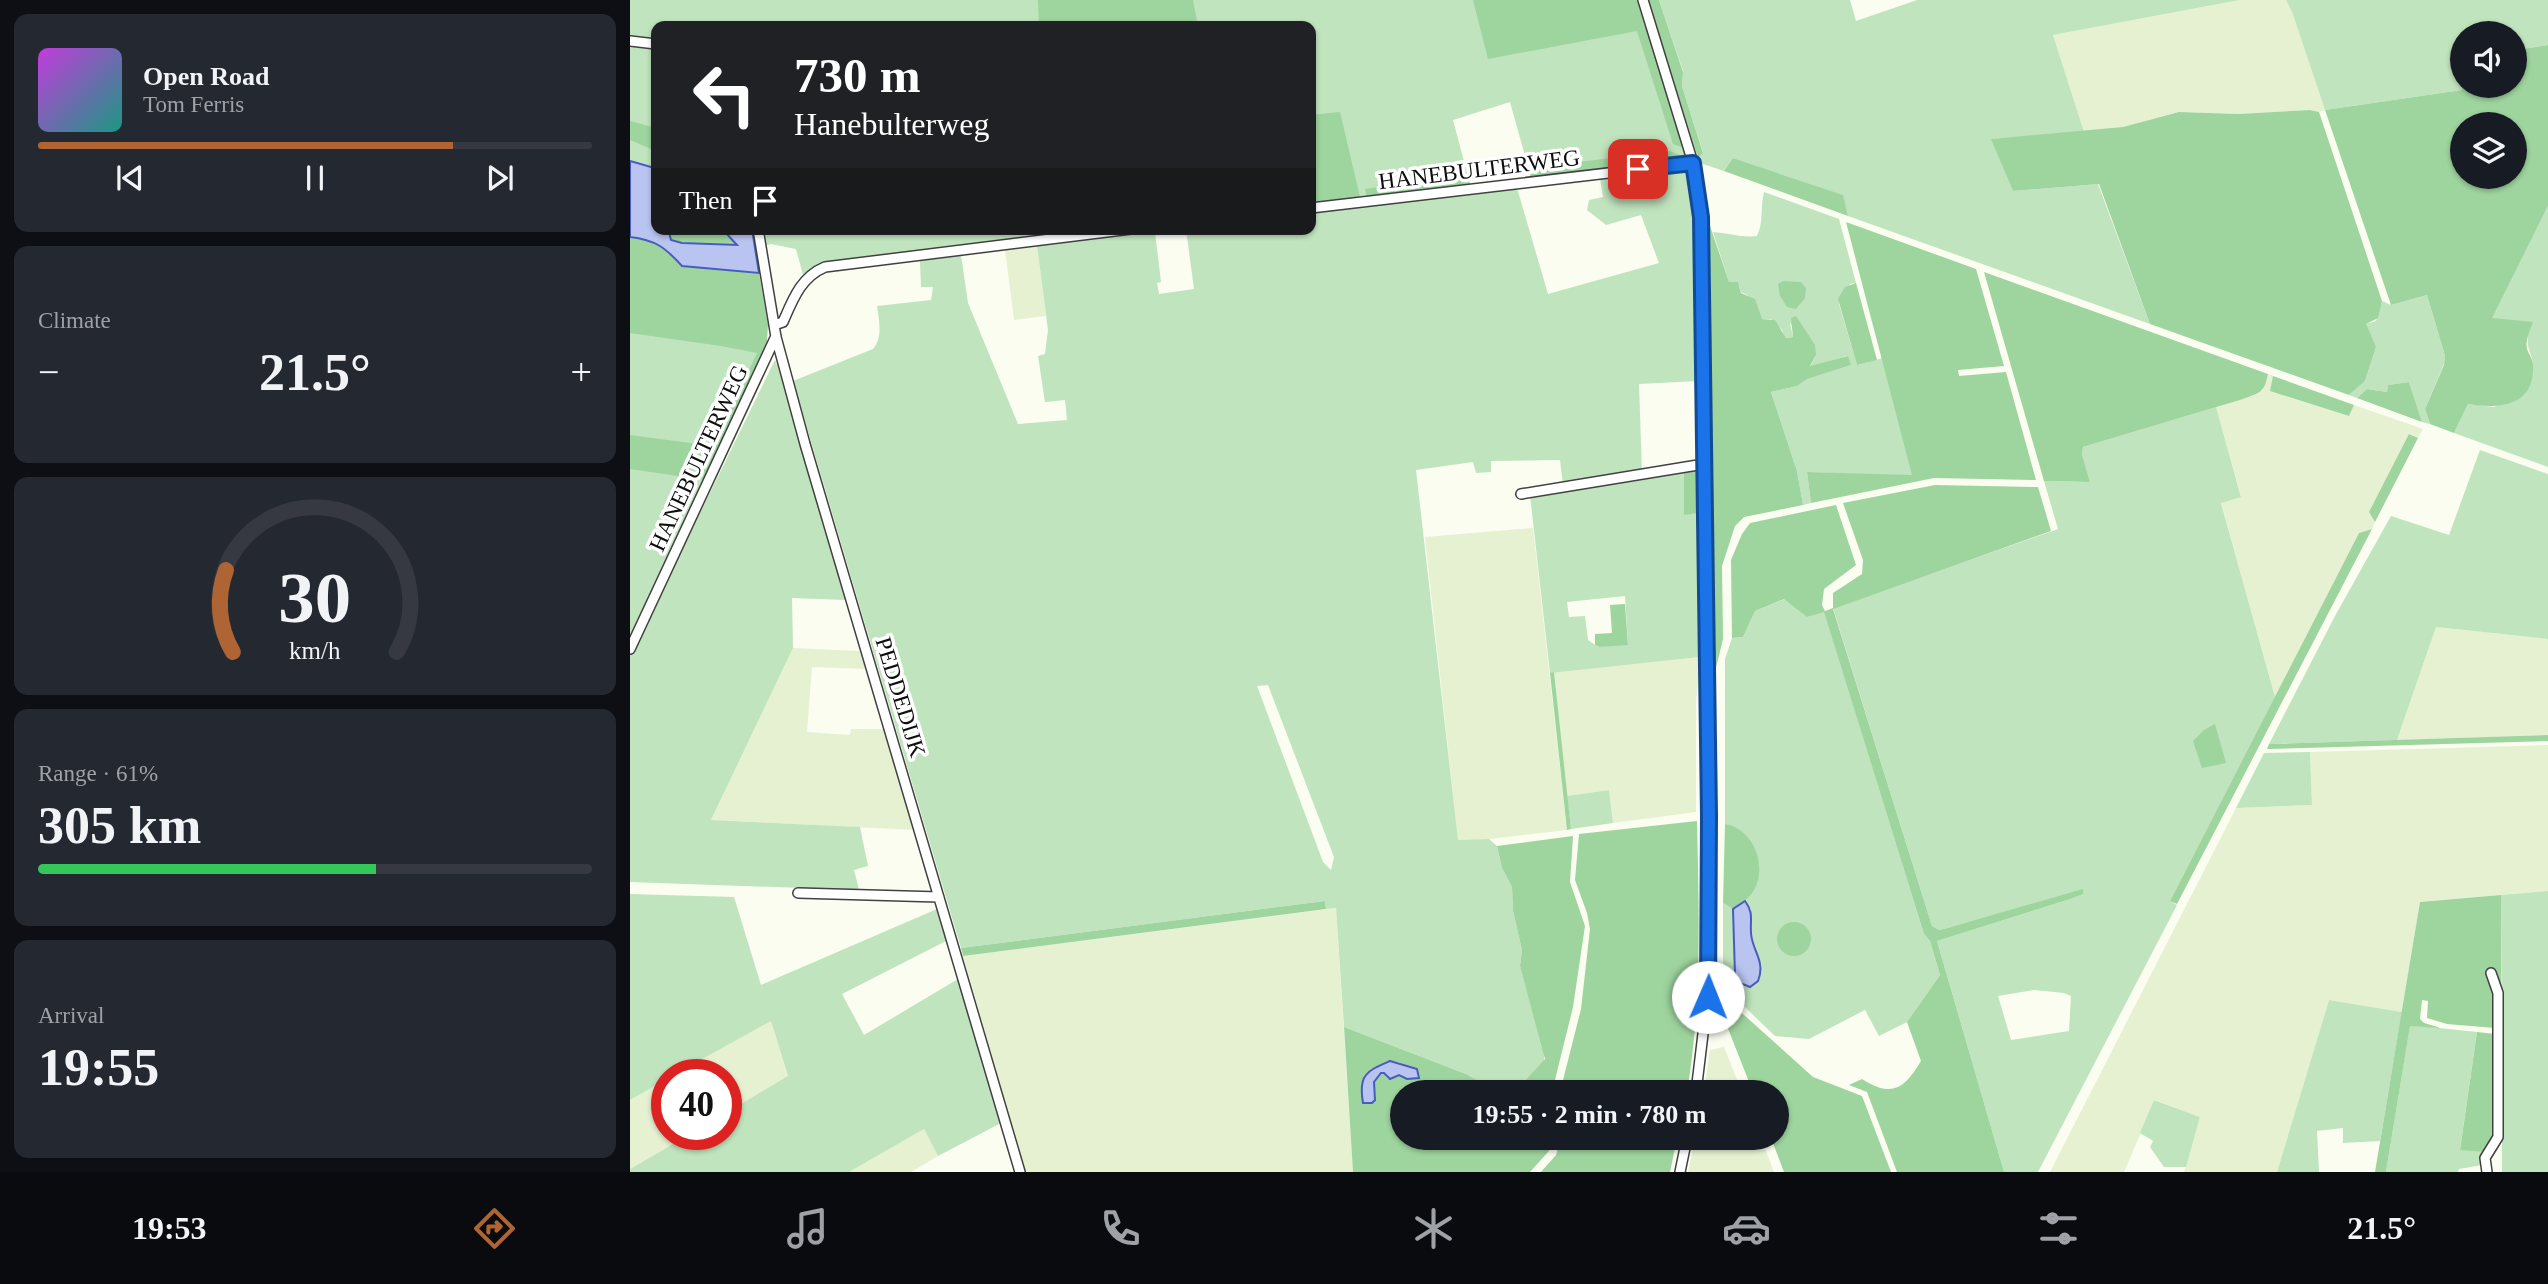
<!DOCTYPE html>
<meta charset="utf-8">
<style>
body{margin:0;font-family:Georgia,serif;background:#242831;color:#f1f3f6;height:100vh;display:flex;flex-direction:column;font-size:26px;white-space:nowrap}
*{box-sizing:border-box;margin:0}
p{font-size:23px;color:#9ea1a6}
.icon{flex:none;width:38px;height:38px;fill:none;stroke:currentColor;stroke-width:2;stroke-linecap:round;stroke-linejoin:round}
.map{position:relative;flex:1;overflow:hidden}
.details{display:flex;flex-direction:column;gap:14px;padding:14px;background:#0d0f14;width:630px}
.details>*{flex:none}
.hud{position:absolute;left:21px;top:21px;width:665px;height:214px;border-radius:14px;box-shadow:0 2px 5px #0004;background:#202124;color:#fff;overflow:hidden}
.buttons{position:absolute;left:1820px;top:21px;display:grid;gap:14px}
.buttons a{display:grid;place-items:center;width:77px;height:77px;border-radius:50%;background:#171b24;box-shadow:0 2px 5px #0004;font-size:35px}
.speed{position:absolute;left:21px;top:1059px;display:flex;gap:14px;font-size:35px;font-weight:700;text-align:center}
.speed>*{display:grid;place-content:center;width:91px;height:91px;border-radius:50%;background:#171b24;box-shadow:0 2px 5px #0004;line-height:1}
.speed .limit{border:10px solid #d22;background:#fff;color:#111}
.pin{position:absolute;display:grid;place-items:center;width:60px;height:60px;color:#fff;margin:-30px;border-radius:14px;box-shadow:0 4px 10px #0006}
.me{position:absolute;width:77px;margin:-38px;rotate:1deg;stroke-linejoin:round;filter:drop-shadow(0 0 5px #0008)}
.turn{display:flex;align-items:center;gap:24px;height:147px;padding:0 28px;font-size:32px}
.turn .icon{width:91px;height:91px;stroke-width:2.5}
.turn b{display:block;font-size:49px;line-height:60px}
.then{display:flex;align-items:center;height:66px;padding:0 28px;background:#0003;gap:14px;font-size:26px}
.big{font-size:52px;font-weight:700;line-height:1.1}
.details .card{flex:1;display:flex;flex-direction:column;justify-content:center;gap:10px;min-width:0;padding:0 24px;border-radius:14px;background:#242831}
.details .dial{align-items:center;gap:0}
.dial svg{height:182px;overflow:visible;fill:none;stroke:#363941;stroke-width:7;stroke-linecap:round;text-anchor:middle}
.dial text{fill:#f1f3f6;stroke:none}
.song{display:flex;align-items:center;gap:21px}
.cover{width:84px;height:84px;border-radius:10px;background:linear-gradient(135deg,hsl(290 70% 55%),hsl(170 70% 35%))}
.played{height:7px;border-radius:4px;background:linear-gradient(90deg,#af6434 75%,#363941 75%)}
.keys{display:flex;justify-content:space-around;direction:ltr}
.heat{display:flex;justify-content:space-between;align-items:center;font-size:38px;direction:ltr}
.charge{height:10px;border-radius:5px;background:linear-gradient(90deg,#34c759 61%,#363941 0)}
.trip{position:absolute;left:760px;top:1080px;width:399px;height:70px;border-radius:35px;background:#171b24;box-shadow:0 2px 5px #0004;font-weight:700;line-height:70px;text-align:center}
.dock{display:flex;height:112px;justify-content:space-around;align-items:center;background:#090b0e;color:#9ea1a6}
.dock .icon{width:49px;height:49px}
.dock .active{color:#af6434}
.dock b{font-size:32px;color:#f1f3f6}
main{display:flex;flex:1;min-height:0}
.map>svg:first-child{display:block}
.farmland{fill:#e6f1d2}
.green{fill:#c0e4bd;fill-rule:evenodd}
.forest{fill:#9ed49e;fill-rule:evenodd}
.water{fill:#b9c4f0;stroke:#485cbf;stroke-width:2}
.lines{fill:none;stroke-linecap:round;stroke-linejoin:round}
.minor-casing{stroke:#414141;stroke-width:12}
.minor{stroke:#fff;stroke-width:9}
.route-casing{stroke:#114b97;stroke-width:18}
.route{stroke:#1a73e8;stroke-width:12}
.labels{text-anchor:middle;stroke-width:7;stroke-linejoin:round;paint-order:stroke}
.street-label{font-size:23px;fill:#0e0e0e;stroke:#fff}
</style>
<main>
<section class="details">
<div class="card">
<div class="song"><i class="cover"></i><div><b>Open Road</b><p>Tom Ferris</p></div></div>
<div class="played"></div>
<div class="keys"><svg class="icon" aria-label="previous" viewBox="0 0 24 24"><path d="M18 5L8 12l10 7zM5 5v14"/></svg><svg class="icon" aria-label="pause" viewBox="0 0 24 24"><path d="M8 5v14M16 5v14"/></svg><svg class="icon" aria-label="next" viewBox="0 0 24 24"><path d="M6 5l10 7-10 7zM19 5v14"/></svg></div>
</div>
<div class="card"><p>Climate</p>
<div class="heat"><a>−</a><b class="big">21.5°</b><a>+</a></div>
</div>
<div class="card dial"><svg viewBox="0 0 100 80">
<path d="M14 69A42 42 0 1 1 86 69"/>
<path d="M14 69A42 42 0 0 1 11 33" stroke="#af6434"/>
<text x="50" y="56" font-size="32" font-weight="700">30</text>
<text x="50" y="72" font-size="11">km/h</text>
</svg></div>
<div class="card"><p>Range · 61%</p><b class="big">305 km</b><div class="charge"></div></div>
<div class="card"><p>Arrival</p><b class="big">19:55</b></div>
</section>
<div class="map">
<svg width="1918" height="1172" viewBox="0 0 1918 1172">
<rect width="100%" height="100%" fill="#fafdf0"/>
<!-- farmland -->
<path class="farmland" d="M1610,0H1656L1662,12L1695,110L1689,112L1680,110L1608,114L1549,112L1493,127L1454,132L1423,35Z
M407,246L416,316L384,320L375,250Z
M1638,374L1643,376L1641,391L1719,416L1724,405L1793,429L1788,438L1780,434L1739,512L1745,522L1742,529L1729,533L1645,697L1591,502L1611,496L1586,407L1633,390Z
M903,528L937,830L859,839L828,841L795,537Z
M1806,627L1918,639V735L1767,740Z
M163,648L231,651L237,669L182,667L177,732L220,735L221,729H255L285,830L81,820Z
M1070,657L1066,704V812L983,823L979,790L937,796L924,672Z
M1918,745V891L1790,902L1772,1012L1699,1000L1647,1172H1554L1570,1117L1525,1100L1494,1172H1420L1606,808L1682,805L1680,752Z
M706,908L723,1172H396L333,956Z
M141,1020L158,1077L96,1113V1074H45Z
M1094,1047L1112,1092H1074L1080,1050Z
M37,1079V1134H60L0,1169V1100Z
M294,1129L308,1156L281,1172H219Z
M1065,1138H1131L1144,1172H1058Z"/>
<!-- green -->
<path class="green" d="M0,0H1005L1057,158L901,177L880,102L823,120L840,184L681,203V26H26V229H413L415,235L196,262L185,266L173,275L166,249L141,244L125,249L136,326L129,362L2,634H0Z
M1029,0H1220L1226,21L1287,0H1610L1423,35L1454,132L1362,139L1383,191L1468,184L1520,324L1218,216L1212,195L1103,158L1094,171L1070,163L1068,158L1073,152L1052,86L1053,71Z
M1656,0H1918V45L1885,50V33H1832V90L1695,110L1662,12Z
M1056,169L1062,197L1064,224L1067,381L1009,384L1012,473L933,485L930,460L861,461V472L846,473L843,462L786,470L828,840L859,839L867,846L872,868L882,887L883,911L892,950L890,966L914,1051V1062L885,1092L864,1091L836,1074L714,1027L706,908L696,909L695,901L331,948L163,381L243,349C253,337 249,321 247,306L301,300L303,287H291L290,261L331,255L338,303L388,424L437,420L435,400L415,402L408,356L415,354L418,330L407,246L525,232L531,282L527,283L529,294L564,289L556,229H681V213L887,188L918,294L1029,263L1011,215L976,225L957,210L959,200L973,197L970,179ZM638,685L704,857L701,870L693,862L627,686Z
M1134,192L1209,219L1226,283L1220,284L1209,304L1227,365L1253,358L1283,476L1177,472L1181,503L1173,505L1167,471L1141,392L1167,386L1176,379L1221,365L1217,356L1180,367L1186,355L1160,323L1163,337L1155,338L1152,330L1141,319H1132C1123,303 1130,301 1111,292L1109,285L1099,282L1083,232C1098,233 1113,238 1127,236C1134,222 1130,207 1134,192Z
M1918,206V467L1824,433L1838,404L1864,407L1897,389C1900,380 1905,369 1902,359C1899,349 1897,347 1898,336L1861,318Z
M1797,295L1815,356L1814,364L1795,409L1800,424L1792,422L1779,382L1758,385L1757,392L1737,389L1727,398L1719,395L1735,381L1746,347L1737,331L1736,324L1746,321L1752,301L1761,305Z
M145,360L153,378L216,600L162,598L163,648L81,820L230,827L238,866L224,870L229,890L0,882V656Z
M1586,407L1611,497L1591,503L1645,697L1540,901L1547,905L1408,1172H1374L1307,941L1434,901L1453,890L1314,929L1309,930L1302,926L1203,608L1428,529L1414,481L1460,482L1452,454L1453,447ZM1404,990L1434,993L1441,996L1439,1031L1381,1040L1368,996Z
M1850,450L1918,474V639L1806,627L1767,740L1639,744L1705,616L1761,516L1819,535Z
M1054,472V514L1069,513L1070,657L920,673L900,495ZM995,596L998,644L968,647L958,640L955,616L939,617L937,602Z
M1155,599L1177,617L1194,611L1294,934L1300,941L1310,975L1277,1022L1249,1036L1235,1010L1179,1039L1145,1036L1093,986V903L1103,909L1107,980L1114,986L1120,987L1132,966L1121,936V910L1115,901C1133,882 1134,854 1113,836C1107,831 1102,825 1095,824V659L1102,638L1113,637L1125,611Z
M1680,752L1682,805L1606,808L1634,753Z
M979,790L983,823L941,829L937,796Z
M1918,891V1172H1872L1871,895Z
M0,894L104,897L131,985L307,909L316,941L212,994L234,1035L328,979L371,1123L308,1156L294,1129L219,1172H0V1169L60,1134H96V1113L158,1076L141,1021L45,1074H37V1079L0,1100Z
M1699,1000L1772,1012L1750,1141L1713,1143V1128L1687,1131L1689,1172H1647Z
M1780,1025L1847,1032L1830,1149L1855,1152L1852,1165L1829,1169L1828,1172H1756Z
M1524,1100L1570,1117L1556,1167H1534L1520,1147L1523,1141L1510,1133Z"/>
<!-- forest -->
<path class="forest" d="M408,0H563L568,26H409Z
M843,0H1007L1054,148L1043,144L1007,31L858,59Z
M1018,0H1029L1053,72L1052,86L1073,153L1068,158Z
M1918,45V206L1862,318L1903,322C1900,330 1895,341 1897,349C1899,355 1903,359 1903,365C1905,407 1868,409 1838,404L1824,433L1800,424L1795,409L1814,365L1815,356L1797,295L1761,305L1695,110L1832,90V86H1885V50ZM1885,124V177H1832V124Z
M1680,110L1689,112L1752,301L1748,318L1736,324L1746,347L1735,381L1719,395L1520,324L1469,184L1383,191L1361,139L1493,127L1549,112L1608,114Z
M710,112L730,197L681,203V115Z
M0,121L26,128V151L0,140Z
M1040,151L1057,158L901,178L898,168Z
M1103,158L1213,195L1218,216L1094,171Z
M837,175L840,184L737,197L735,189Z
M1077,217L1099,282H1108L1111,293L1125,299L1132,319L1145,320L1156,338L1163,337L1161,318L1166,316L1185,345L1186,355L1180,366L1218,356L1221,365L1177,379L1167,386L1141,392L1167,471L1173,505L1114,517L1105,526L1092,566L1093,639L1084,676Z
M1216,222L1346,269L1374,366L1328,370L1329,376L1376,372L1406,480L1304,478L1181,503L1177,472L1282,475Z
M38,229C52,229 87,226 97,233C102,238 103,242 110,245L52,243L41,240Z
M0,237C25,240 35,247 52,266L129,273L138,325L136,355L75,480L0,469V435L83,446L127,353L91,346L0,333Z
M1354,272L1638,374C1634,393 1631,392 1613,399L1453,447L1452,454L1460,482L1414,481Z
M1153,281L1171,282L1176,288L1175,298L1166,309L1157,307L1150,296L1148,284Z
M1226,283L1247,360L1227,365L1208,299L1215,287Z
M1643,376L1724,405L1719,416L1640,391Z
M1779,382L1792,422L1727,398L1737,389L1757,392L1758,385Z
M1779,434L1788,438L1745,522L1739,512Z
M1068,470L1069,513L1054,515V472Z
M1305,485L1408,487L1421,531L1203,609L1302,926L1309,930L1314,929L1453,889V894L1434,901L1307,941L1374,1172H1267L1237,1092L1219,1085L1232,1079C1262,1098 1274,1089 1291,1061L1277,1022L1310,975L1300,941L1294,934L1194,612L1177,617L1154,599L1125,611L1113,637L1102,638L1101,560L1112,534L1120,523L1206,505L1226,565L1194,589L1192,605L1195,611L1203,608V593L1232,574L1233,560L1213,503Z
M1742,529L1547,904L1540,901L1729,533Z
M995,604L998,645L969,647L965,645V634L982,633L980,605Z
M924,672L941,829L937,830L920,673Z
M1585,724L1596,763L1572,768L1563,741L1574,730Z
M1918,735V741L1637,749L1639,744Z
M1067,821C1069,912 1072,1002 1057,1092H930L951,1009L960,929L957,913L945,880L949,834Z
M1095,824C1123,828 1138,866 1124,890C1119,899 1111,903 1103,909L1093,903Z
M943,836L940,882L955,926L943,1007L922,1092H885L915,1059L890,966L892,950L883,911L882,887L872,868L867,846Z
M1871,895V988L1862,968L1859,974L1864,988L1865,1028L1817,1024L1797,1018L1798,1001L1792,1000L1790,1019L1794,1023L1811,1028L1780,1026L1756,1172H1745L1790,902Z
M695,901L696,909L333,956L331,948Z
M1147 939a17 17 0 1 1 34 0a17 17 0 1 1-34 0Z
M1084,988L1183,1077L1232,1096L1261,1172H1154L1141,1138H1146V1092H1123L1084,993Z
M714,1027L836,1074L868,1092H772V1138H923L919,1151L900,1172H723ZM768,1062L777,1066L788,1078L769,1075L757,1078L754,1073H751L744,1082L745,1100L736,1104L731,1093L734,1075L744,1068Z
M1847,1032L1865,1034L1864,1136L1855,1152L1830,1150Z
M931,1138H1047L1040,1172H911L926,1155Z"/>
<!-- water -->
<path class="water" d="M0,161L21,167H26V229H38L41,240L52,243L107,245L96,233L85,229H122L129,273L52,266C35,247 25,240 0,237Z
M1115,901C1124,913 1120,919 1121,933C1122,951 1136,961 1128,981L1120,987L1110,983L1105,975L1103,909Z
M760,1061L787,1069L789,1078L777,1079L769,1075L760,1079L754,1073H751L744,1082L745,1100L742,1103H733C728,1074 737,1071 760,1061Z"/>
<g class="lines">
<!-- minor casing -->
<g class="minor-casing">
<path id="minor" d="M1013,0L1063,163L1071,217L1079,984L1066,1092
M0,41L26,44
M681,208L1063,163
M128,229L146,337L175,444L390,1172
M144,325L153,322C163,299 171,277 195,267L501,229
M891,494L1074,464
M0,649L146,336
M168,893L309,897
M1050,1172L1057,1138
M1857,1172L1855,1158L1868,1137V993L1861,973"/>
</g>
<!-- minor -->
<use href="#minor" class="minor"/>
</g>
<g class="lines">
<!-- route casing -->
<g class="route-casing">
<path id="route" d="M1008,169L1063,163L1071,217L1079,816L1078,997"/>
</g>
<!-- route -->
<use href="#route" class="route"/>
</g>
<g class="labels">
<!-- street labels -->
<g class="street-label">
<text transform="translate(849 169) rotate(-7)" y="8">HANEBULTERWEG</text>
<text transform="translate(68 458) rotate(-65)" y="8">HANEBULTERWEG</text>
<text transform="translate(271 697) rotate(73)" y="8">PEDDEDIJK</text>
</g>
</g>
</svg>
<div class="buttons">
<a><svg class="icon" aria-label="sound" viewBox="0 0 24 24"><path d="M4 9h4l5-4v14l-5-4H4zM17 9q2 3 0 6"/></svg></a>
<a><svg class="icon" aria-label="layers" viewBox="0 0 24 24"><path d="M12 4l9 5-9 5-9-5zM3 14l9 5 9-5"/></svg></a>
</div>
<div class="speed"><div class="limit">40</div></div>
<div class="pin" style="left:1008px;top:169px;background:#d93025"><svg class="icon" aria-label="arrive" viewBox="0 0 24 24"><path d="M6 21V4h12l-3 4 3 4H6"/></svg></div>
<svg class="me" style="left:1078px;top:997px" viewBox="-20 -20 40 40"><circle r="19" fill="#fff"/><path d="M0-13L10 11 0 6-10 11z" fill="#1a73e8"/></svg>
<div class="trip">19:55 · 2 min · 780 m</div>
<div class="hud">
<div class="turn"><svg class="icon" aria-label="left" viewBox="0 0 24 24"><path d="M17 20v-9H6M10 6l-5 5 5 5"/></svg><div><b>730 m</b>Hanebulterweg</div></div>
<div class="then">Then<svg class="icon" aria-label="arrive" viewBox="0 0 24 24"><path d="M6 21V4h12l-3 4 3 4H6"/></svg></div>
</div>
</div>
</main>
<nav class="dock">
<b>19:53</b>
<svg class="icon active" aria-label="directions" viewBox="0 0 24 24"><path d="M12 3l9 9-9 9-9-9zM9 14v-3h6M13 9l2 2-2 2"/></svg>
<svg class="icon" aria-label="music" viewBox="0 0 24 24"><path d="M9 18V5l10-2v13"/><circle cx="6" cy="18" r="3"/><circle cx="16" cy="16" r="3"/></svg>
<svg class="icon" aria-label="phone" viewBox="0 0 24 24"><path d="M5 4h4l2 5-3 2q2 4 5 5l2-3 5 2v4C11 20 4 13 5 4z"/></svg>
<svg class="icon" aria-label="climate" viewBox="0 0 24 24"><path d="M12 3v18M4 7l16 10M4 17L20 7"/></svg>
<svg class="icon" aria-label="car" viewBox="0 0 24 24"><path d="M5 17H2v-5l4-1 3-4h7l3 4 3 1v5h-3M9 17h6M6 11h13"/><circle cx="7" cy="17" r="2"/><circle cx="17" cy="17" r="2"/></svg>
<svg class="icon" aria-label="filters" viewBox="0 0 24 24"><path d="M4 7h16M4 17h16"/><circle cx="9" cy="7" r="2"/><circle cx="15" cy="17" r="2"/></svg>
<b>21.5°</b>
</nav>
